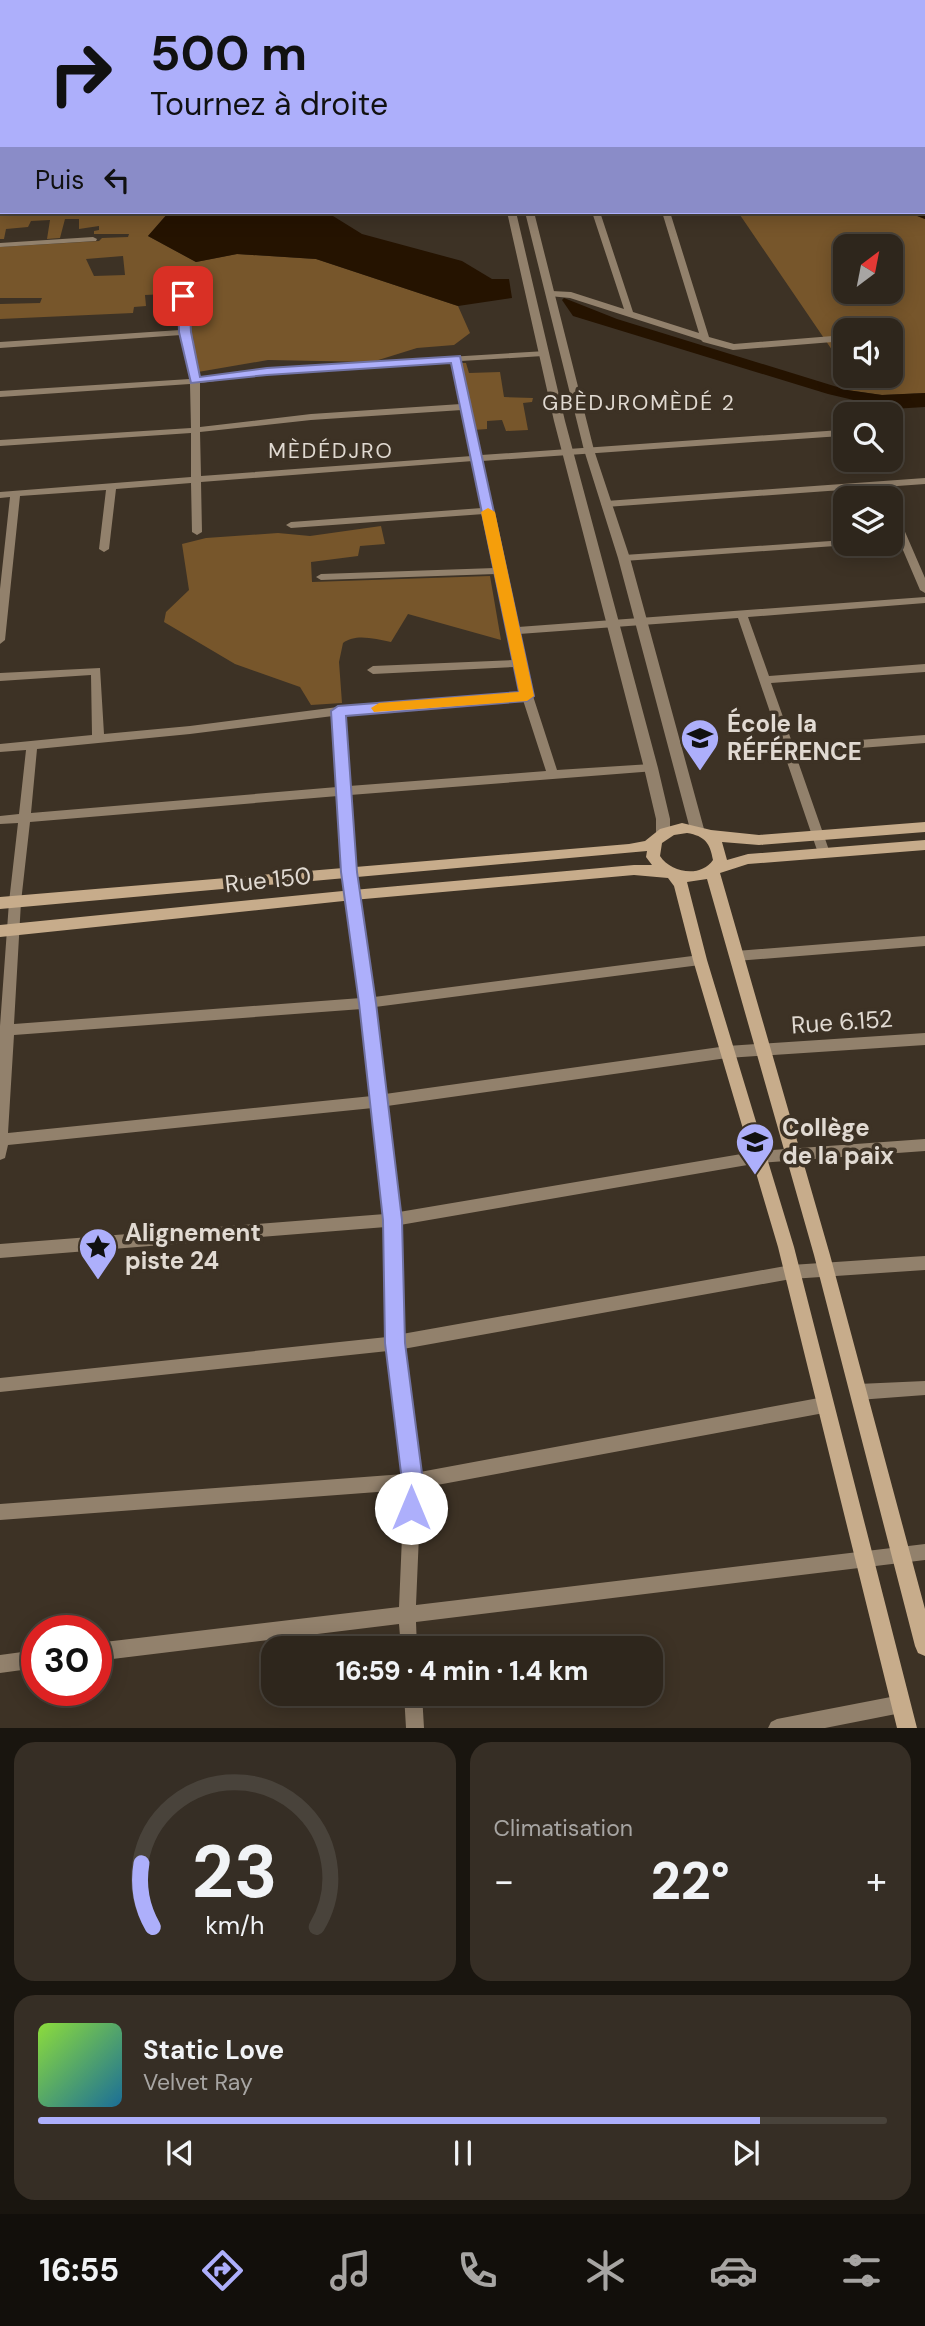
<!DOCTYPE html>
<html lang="fr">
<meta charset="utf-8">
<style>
body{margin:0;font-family:"DM Sans",sans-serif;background:#362e25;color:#f1f3f6;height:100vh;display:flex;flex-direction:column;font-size:26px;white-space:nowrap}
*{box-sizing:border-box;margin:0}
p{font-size:23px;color:#a7a5a3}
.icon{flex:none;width:38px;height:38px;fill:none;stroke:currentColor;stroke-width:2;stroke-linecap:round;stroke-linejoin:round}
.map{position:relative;height:1728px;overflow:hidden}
.panel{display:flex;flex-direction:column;gap:14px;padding:14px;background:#19150f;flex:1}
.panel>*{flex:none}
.top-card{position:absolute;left:0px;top:0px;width:926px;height:214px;box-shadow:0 4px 18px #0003,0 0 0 2px #49433b;background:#adaffb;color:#111;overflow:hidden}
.needle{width:46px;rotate:32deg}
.tools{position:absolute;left:833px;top:234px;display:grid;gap:14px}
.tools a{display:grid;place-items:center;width:70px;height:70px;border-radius:14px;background:#2e261c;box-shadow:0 4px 18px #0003,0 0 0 2px #49433b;font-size:35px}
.speed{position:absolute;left:21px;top:1615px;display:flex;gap:14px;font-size:35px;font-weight:700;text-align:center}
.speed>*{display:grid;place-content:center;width:91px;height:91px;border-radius:50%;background:#2e261c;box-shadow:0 4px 18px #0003,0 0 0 2px #49433b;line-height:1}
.speed .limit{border:10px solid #d22;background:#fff;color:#111}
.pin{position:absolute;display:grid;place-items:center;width:60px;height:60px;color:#fff;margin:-30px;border-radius:14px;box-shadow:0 4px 10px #0006}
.me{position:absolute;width:77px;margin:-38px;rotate:0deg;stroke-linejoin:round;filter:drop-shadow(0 0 5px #0008)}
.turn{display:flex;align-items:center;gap:24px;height:147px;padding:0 35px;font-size:32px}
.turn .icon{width:91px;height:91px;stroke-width:2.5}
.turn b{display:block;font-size:49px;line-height:60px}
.then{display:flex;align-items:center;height:66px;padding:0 35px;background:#0003;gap:14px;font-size:26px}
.big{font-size:52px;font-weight:800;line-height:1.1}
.panel .tile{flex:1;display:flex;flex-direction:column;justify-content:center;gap:10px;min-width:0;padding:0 24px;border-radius:21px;background:#362e25}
.panel .dial{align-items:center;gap:0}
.dial svg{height:182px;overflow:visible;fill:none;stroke:#49433b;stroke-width:7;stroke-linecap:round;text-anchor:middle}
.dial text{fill:#f1f3f6;stroke:none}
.song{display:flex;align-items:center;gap:21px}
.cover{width:84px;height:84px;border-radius:10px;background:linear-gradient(135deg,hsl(90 70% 55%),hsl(200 70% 35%))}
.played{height:7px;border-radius:4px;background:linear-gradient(90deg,#adaffb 85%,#49433b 85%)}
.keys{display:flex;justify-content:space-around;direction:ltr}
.heat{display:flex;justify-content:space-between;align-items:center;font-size:38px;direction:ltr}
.panel .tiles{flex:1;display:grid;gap:14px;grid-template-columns:1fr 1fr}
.tile:last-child{grid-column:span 2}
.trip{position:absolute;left:261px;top:1636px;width:402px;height:70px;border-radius:21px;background:#2e261c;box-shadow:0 4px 18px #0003,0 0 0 2px #49433b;font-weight:800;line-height:70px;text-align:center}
.tab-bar{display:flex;height:112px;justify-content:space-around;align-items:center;background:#120f0b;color:#a7a5a3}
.tab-bar .icon{width:49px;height:49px}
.tab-bar .current{color:#adaffb}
.tab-bar b{font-size:32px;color:#f1f3f6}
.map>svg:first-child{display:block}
.green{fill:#77562b;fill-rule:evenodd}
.water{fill:#251300}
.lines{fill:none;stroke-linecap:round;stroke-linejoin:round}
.minor{fill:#92816c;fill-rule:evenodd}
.tertiary{fill:#92816c;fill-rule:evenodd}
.secondary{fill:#c7ac8b;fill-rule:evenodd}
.route{fill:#adaffb;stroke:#7072a3;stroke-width:2}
.slow{fill:#f59e0b}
.labels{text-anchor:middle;stroke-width:7;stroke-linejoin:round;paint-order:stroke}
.far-neighbourhood-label{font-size:21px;letter-spacing:2px;fill:#e1dad2;stroke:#3d3225}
.poi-label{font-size:24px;font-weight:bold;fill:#e1dad2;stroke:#3d3225;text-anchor:start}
.street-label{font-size:24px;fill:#e1dad2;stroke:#3d3225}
</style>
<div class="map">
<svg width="925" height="1728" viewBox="0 0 925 1728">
<rect width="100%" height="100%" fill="#3d3225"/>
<!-- green -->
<path class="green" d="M0,165L2,212H169L148,236L196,262L237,254L316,259L458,306L470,333L454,345L417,348L372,362L268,360L198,372L193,337L189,331L187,293L145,295L146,306L134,307L133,313L0,319V304L40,303L42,298H0V247L99,241L102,238L128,237L129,234H94V231L99,230V226L79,229V219H65L60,238L47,239L50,220L31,221L28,227L6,229L4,239H0ZM123,256L125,275L94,276L86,259Z
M738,212H907L925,219V393L882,395L847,390L850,376H891V331H845V369ZM845,247H891V292H845Z
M460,363H466L469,373L500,372L504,397L533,398L532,402L523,403L528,430L506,431L502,420L487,421V429L474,430Z
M381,526L385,544L360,546L358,556L311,562L312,582L490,576L501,640L408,614L391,642C375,639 356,633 343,643L339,662L342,703L311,705L300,687L235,664L164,622L166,612L189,590L182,544L206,538L278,533L310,536Z"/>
<!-- water -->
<path class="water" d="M631,0H925V219L907,212H924V2Z
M169,212H319L333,216L362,234L462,261L492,279H509L512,298L458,306L316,259L237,254L196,262L148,236Z
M564,298L617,319L847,390L882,395L925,393V407L892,409L828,394L573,316L562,300Z"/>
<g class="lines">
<!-- minor -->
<path class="minor" d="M531,0H537L538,2H531Z
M592,212H600L633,312L699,333L662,212H670L709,337L734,344L845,335V341L733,350L703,342L701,340L570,298L549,296V292L552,291L571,292L624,309Z
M93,237L97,239L96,241L0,247V243Z
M183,293L187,296L189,332L199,378L267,368L546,351L547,353L543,356L461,361L481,455L841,430L845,432L841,436L482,461L518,627L925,597V603L748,617L769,676L925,664V672L771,683L793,745L925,735V743L795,753L830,853L828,856L824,858L818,853L738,618L519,634L533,696L557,770L651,764L657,768L655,771L350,795L355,872L374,997L700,955L705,956L706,960L705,964L700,965L375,1007L385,1094L727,1046L925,1033V1045L727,1058L387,1106L399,1212L759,1151L925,1139V1151L759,1163L400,1225L402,1334L791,1265L925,1256V1270L791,1279L403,1349L420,1472L824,1397L830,1400L832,1405L830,1410L824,1413L421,1488L416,1605L925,1544V1560L416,1622L417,1648H401L399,1624L96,1661V1643L399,1607L404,1490L0,1520V1504L404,1474L388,1351L0,1392V1378L387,1337L386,1227L0,1258V1244L385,1214L373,1108L8,1145L5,1158L0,1160V1026L9,902L18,823L0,824V816L19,814L26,750L0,752V744L92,735L91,675L0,681V673L100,668L104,734L190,726L338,707L521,693L515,667L373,674L367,670L373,666L514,660L496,574L321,580L316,577L321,574L495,568L484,514L291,528L286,525L291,522L482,508L473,461L201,482L202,532L197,535L192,532L191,483L116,489L109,549L104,552L99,549L106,490L20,496L5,640L0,644V589L10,497L0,498V492L191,477V433L0,446V440L191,428L190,384L0,397V391L190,379L181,335L0,348V342L180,330L179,296ZM452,362L461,404L311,414L200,427V383L267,374ZM462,410L472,456L201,476L200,432L311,420ZM523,700L546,771L349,786L344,714ZM333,716L337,787L31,813L37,749L190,734ZM338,796L343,872L361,998L14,1024L21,902L30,822ZM362,1009L372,1096L8,1133L14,1035Z
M925,478V484L606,507L601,504L606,501Z
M891,508L896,511L925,578V593L920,590L891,522Z
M845,540V544L849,545L624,561L619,558L624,555Z
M925,936V946L736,961L731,960L730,956L731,952L736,951Z
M925,1381V1395L858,1400L852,1397L850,1392L852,1387L858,1384Z
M37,1650V1668L0,1673V1655Z
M404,1694H422L424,1728H406Z
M901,1695L907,1698L910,1704L907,1710L901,1713L825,1728H768L771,1722L777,1719Z"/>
<!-- tertiary -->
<path class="tertiary" d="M456,0H464V2H456Z
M507,212H516L565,421L658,768L670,819V834L663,839L656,834V819L644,768L554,421Z
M525,212H534L594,450L630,558L704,829L697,834L690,829L618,558L584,450Z"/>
<!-- secondary -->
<path class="secondary" d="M925,822V832L759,845L722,842L727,860L748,854L925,840V850L748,864L720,873L830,1255L925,1609V1656L918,1653L915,1646L814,1255L707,879L687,882L707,960L794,1247L917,1728H897L778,1247L693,960L674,886L668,878L634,875L353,900L0,937V925L353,890L634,865H652L646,857L647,851L0,909V897L629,844L645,841L660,829L682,823L711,830L759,835ZM687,833C705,836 710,843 713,860C701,878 671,873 660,856L662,843L674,835Z"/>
</g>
<!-- route -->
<path class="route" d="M183,293L189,296L191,332L200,377L267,368L460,356L534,696L527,701L346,716L357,872L376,1003L402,1220L405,1343L423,1481L422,1508L419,1515L411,1518L404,1515L401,1508L402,1481L385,1343L383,1220L359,1003L341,872L331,711L338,706L519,692L451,363L267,375L191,383L179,332L178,296Z"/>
<!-- slow -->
<path class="slow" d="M488,508L495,512L534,696L527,701L374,712L371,708L379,703L519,692L481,512Z"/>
<!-- icons -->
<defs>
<g id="school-pin" transform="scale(2.0125)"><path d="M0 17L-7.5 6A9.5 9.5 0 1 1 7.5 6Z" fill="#adaffb" stroke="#3d3225"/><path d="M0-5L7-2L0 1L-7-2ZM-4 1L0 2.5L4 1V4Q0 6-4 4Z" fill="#111"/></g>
<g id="sight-pin" transform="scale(2.0125)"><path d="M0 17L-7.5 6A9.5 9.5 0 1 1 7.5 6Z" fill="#adaffb" stroke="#3d3225"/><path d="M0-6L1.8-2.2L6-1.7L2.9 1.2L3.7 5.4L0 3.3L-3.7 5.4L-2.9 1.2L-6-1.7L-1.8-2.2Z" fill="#111"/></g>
</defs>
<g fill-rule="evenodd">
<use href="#school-pin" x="700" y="738"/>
<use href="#school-pin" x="755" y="1142"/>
<use href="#sight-pin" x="98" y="1247"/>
</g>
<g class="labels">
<!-- far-neighbourhood labels -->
<g class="far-neighbourhood-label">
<text x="639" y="410">GBÈDJROMÈDÉ 2</text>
<text x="331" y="458">MÈDÉDJRO</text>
</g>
<!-- poi labels -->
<g class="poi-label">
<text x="727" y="732">École la<tspan x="727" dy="28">RÉFÉRENCE</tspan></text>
<text x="782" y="1136">Collège<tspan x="782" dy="28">de la paix</tspan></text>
<text x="125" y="1241">Alignement<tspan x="125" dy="28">piste 24</tspan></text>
</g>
<!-- street labels -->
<g class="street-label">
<text transform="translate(268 880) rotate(-6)" y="8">Rue 150</text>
<text transform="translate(842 1022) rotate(-4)" y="8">Rue 6.152</text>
</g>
</g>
</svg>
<div class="tools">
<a><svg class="needle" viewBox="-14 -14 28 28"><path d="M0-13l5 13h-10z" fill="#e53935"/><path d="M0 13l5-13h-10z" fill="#a7a5a3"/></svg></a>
<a><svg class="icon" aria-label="sound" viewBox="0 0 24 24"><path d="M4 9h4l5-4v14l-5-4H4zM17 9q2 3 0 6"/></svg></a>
<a><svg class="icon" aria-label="search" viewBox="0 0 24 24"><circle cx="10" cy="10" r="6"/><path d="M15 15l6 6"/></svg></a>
<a><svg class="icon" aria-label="layers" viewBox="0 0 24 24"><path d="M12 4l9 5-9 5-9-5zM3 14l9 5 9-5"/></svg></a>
</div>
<div class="speed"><div class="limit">30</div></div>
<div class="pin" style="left:183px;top:296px;background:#d93025"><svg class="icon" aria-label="arrive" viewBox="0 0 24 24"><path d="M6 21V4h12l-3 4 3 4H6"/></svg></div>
<svg class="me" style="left:411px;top:1508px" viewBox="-20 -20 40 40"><circle r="19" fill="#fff"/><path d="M0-13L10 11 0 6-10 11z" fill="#adaffb"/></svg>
<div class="trip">16:59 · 4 min · 1.4 km</div>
<div class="top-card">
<div class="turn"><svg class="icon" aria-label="right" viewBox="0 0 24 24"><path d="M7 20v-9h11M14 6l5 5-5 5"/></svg><div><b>500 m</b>Tournez à droite</div></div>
<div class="then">Puis<svg class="icon" aria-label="left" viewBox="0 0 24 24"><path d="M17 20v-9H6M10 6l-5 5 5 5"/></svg></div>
</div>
</div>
<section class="panel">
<div class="tiles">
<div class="tile dial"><svg viewBox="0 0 100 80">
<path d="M14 69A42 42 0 1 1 86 69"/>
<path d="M14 69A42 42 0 0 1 9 41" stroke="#adaffb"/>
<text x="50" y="56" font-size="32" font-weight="700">23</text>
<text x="50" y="72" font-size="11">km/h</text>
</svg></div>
<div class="tile"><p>Climatisation</p>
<div class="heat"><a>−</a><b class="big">22°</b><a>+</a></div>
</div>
<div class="tile">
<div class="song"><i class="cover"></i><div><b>Static Love</b><p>Velvet Ray</p></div></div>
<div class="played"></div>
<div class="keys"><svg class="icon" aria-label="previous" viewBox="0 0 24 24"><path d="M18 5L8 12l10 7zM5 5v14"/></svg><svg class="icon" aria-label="pause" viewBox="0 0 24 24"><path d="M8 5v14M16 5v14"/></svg><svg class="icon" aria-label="next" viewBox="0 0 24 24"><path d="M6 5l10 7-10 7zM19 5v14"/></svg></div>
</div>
</div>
</section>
<nav class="tab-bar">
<b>16:55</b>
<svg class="icon current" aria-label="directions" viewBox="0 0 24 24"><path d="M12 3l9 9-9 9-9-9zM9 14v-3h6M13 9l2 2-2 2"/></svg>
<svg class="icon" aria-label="music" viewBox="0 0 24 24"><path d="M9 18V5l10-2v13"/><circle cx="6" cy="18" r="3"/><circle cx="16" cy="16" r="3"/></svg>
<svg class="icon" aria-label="phone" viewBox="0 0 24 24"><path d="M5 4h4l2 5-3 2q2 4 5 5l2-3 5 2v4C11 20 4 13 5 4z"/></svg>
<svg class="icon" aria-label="climate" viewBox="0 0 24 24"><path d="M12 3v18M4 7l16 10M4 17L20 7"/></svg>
<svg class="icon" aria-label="car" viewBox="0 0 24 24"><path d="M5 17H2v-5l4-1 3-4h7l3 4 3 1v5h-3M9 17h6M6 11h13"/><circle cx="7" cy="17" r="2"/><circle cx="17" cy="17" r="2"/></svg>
<svg class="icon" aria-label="filters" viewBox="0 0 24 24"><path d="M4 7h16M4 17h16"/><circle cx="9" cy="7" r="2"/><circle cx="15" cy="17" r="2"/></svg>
</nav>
